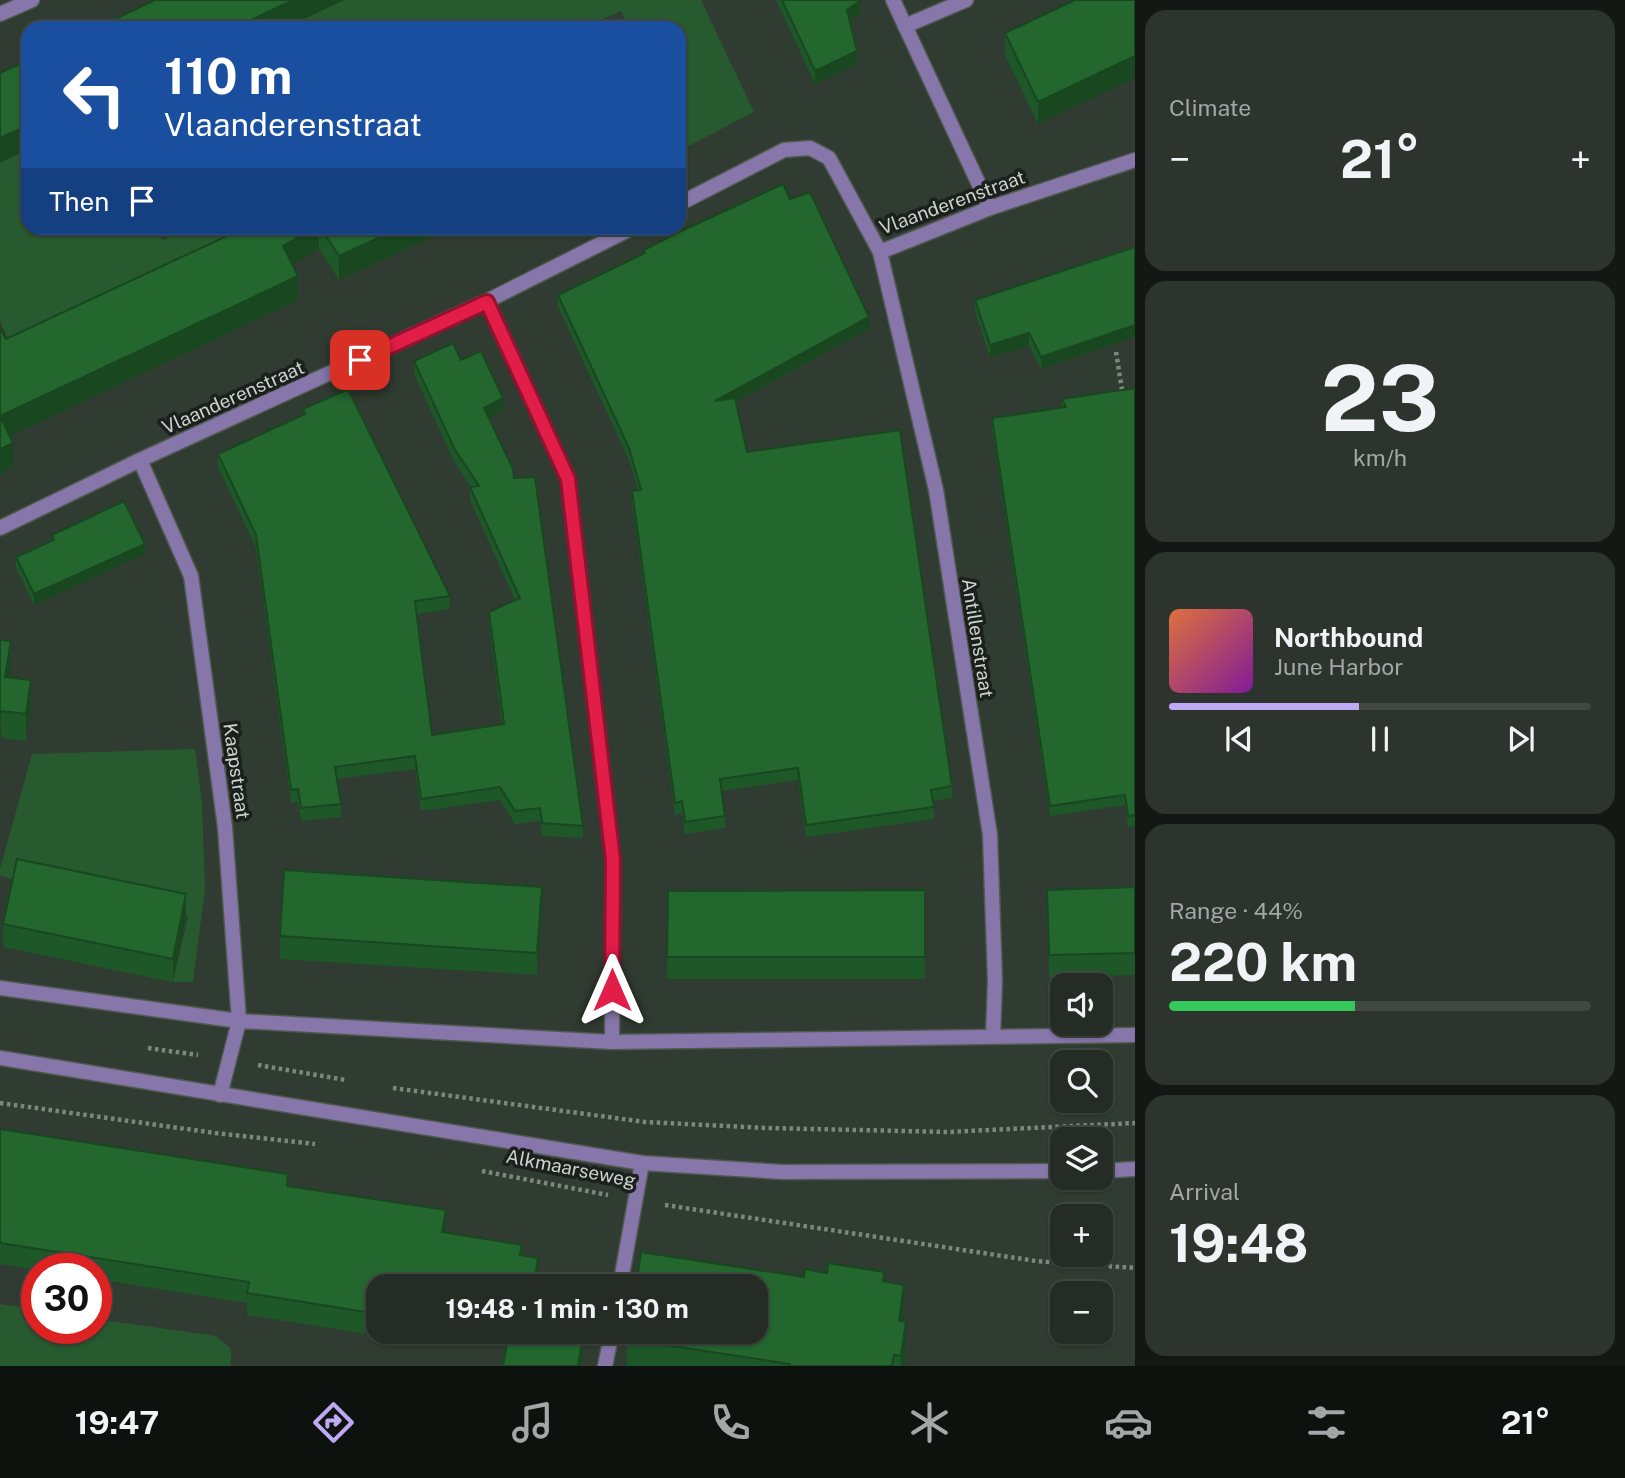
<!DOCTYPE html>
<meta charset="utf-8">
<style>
body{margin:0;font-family:"Public Sans",sans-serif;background:#2c342d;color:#f1f3f6;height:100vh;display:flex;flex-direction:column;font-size:26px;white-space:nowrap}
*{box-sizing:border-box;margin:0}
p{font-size:23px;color:#a3a7a7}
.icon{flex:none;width:38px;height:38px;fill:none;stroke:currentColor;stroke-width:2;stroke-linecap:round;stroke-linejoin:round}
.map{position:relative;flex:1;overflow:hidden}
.sheet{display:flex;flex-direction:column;gap:10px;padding:10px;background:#141814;width:490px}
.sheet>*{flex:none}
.banner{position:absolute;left:21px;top:21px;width:665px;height:214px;border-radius:21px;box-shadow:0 2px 5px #0004,0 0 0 2px #414842;background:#1a4fa0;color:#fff;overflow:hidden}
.controls{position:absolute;left:1050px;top:973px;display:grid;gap:14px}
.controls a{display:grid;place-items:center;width:63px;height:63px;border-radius:14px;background:#242c25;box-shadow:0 2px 5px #0004,0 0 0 2px #414842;font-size:35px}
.speed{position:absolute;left:21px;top:1253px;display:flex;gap:14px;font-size:35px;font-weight:700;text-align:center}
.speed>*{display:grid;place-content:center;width:91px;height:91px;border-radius:50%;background:#242c25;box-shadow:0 2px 5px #0004,0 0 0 2px #414842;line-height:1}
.speed .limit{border:10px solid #d22;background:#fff;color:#111}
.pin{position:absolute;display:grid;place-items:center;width:60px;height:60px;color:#fff;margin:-30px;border-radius:14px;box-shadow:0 4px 10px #0006}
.me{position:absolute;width:77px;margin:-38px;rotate:0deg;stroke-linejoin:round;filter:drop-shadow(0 0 5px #0008)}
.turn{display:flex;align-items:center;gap:24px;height:147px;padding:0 28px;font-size:32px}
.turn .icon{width:91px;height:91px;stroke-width:2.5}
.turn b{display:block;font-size:49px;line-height:60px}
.then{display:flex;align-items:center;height:66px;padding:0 28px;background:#0003;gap:14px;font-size:26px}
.big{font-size:52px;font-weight:700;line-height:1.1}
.sheet .widget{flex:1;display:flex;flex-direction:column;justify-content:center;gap:10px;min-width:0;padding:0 24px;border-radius:21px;background:#2c342d}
.sheet .dial{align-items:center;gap:0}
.dial b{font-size:91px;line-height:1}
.song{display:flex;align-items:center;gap:21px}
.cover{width:84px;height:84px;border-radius:10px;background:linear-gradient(135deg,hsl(20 70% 55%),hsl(290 70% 35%))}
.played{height:7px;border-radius:4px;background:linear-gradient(90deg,#bfa8f4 45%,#414842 45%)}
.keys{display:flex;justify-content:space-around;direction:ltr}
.heat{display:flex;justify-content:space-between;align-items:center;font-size:38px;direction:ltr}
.charge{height:10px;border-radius:5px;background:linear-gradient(90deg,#34c759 44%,#414842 0)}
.trip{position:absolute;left:366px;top:1274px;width:402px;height:70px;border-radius:21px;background:#242c25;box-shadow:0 2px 5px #0004,0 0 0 2px #414842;font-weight:700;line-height:70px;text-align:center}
.tabs{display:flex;height:112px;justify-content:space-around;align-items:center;background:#0e120f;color:#a3a7a7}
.tabs .icon{width:49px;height:49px}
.tabs .selected{color:#bfa8f4}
.tabs b{font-size:32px;color:#f1f3f6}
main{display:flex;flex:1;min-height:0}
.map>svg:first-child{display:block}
.green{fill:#275a2e}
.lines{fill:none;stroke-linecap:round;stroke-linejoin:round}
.service-casing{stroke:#4f5950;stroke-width:17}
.minor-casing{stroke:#4f5950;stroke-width:17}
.tertiary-casing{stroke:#4f5950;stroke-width:17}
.path{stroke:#7e877f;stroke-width:4.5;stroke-dasharray:3.5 3.5;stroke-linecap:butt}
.service{stroke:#8676a9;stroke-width:14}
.minor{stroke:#8676a9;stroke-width:14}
.tertiary{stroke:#8676a9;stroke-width:14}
.wall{fill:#1e5828}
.shaded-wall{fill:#184720}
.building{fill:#23662e;stroke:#184720;stroke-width:2}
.route-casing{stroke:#92132f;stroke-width:18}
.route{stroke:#e11d48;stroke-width:12}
.labels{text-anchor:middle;stroke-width:7;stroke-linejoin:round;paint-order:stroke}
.street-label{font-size:19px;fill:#ccd3cd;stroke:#1b201c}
</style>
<main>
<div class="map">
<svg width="1135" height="1366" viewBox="0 0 1135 1366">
<rect width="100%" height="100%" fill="#303b31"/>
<!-- green -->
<path class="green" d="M344,0H701L754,112L679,151V28H630L621,11L583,28H285Z
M28,149V228H156L162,240L189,228H295L17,359L0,321V162Z
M195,749L202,803L205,889L193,982H173L188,917L15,881L0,875V869L32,754Z
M0,1304L37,1310V1328H96V1319L216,1336L231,1349V1366H0Z"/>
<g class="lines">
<!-- service casing -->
<g class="service-casing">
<path id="service" d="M905,26L966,0
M620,1286L642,1163
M605,1366L612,1332"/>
</g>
<!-- minor casing -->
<g class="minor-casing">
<path id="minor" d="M893,0L990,208
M0,14L32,0
M679,204L784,150L810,148L829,158L880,252L990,208L1135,160
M880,252L936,490L990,835L995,981L993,1036
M487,301L568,479L613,860L612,1042
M140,460L191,576L225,827L239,1021L220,1095
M0,528L140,460L487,301L632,228
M0,988L239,1021L612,1042L1135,1035"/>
</g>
<!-- tertiary casing -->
<g class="tertiary-casing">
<path id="tertiary" d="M0,1058L642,1163L782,1172L1062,1171
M1101,1171L1135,1169"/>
</g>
<!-- path -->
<path class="path" d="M1116,352L1123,396
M148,1048L198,1055
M258,1065L346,1080
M393,1088L645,1122L767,1128L948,1132L1135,1123
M0,1103L215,1133L315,1144
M482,1171L608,1195
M665,1205L1036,1261L1135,1268"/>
<!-- service -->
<use href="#service" class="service"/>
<!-- minor -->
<use href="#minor" class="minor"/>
<!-- tertiary -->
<use href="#tertiary" class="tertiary"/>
</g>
<!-- wall -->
<path class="wall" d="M776,0H860V14L850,21L857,64L815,84Z
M1075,0L1038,124L1005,55V33Z
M790,199L869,329L736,402L747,452L952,786V798L933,801L934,819L806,837L798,780L722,791L725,816V828L685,834L682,813L675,815L632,503V491L638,490L629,460L558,307V295L644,254V250Z
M244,228H452L339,280L319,249L292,264L298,300L10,436L13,467L0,474V328L6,339Z
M1135,247V337L1041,369L1029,346L990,357L975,312V300Z
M461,360L503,411L489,418L583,826V838L542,836L540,821L515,824L500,800L421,811L415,769L337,779L341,804V817L301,821L298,802L291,803L256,548L218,467V454L303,415V409L450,596V609L417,614L432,735L502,725L489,625V612L515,600L470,500V487H471L454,461L414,374V361Z
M1135,388V826L1128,827L1125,805L1050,816L992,428V418L1062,407V399Z
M52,535L145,554L34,605L16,568V557L52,540Z
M0,640L11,668L10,677L31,707L26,741L1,738Z
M1135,887V975L1049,977L1047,890Z
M925,890V979H667L668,891Z
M542,909L537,975L280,959V936Z
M186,916L173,982L3,947V924Z
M0,1129L288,1186L522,1256L538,1279L378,1286V1332H400L399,1339L247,1315V1303L96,1279V1269H37V1270L0,1264Z
M804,1277L884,1281L904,1318V1322L906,1355L904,1366H627V1339Z
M418,1332H575L583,1357L581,1366H503L507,1345Z"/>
<!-- shaded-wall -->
<path class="shaded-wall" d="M293,0H344L285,28H234Z
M860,1V14L847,23V10Z
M857,51V64L815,84V71Z
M1135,56V78L1038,124V102Z
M28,125V149L0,163V138Z
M314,228H319V249L283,270V246Z
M400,228H452L339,280V256Z
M298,276V300L0,441V416Z
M869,317V329L715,413V401Z
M1135,325V337L1041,369V357Z
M1029,333V346L990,357V345Z
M503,398V411L484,421V408Z
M13,443V467L0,474V449Z
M145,544V554L34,605V594Z
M11,641V668L5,704V677Z
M31,680V707L26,741V714Z
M542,887V909L537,975V953Z
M186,894V916L173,982V959Z
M446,1210V1231L442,1254V1232Z
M538,1258V1279L537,1286H534Z
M904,1285V1318L899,1353V1321Z
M906,1322V1355L904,1366H901V1356Z
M583,1336V1357L581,1366H578Z"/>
<!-- building -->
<path class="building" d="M155,0H293L234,28H96Z
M782,0H860V1L847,10L857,51L815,71Z
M1075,0H1135V56L1038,102L1005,33Z
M28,60V125L0,138V73Z
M783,184L790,199L810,192L869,317L715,401L735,398L747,452L900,430L952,786L931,790L934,807L806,825L798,768L720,779L725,816L685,822L682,801L675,803L632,491L641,490L629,448L558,295L645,253L644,250L677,233Z
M244,228H314L283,246L298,276L0,416V328L6,339Z
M321,228H400L339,256Z
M1135,247V325L1041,357L1029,333L990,345L975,300Z
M453,343L461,360L481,351L503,398L484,408L513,469L514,478L535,477L583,826L542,823L540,808L515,811L500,787L421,799L415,756L335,767L341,804L301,808L298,789L291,790L256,535L218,454L305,414L303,409L348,389L450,596L415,601L432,735L504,724L489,612L520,598L470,487L479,486L454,448L414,361Z
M1135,388V815L1128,816L1125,795L1050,806L992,418L1066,407L1062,399Z
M0,416L13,443L0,449Z
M124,501L145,544L34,594L16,557L54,540L52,535Z
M0,640L11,641L5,677L31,680L26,714L1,711L0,714Z
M17,859L186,894L173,959L3,924Z
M284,870L542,887L537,953L280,936Z
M1135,887V953L1049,955L1047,890Z
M925,890V957H667L668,891Z
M0,1129L288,1174L287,1186L446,1210L442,1232L522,1245L520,1255L538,1258L534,1286H378V1314L247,1293L249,1282L0,1243Z
M641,1252L804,1277L805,1269L827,1273L828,1263L884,1272L883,1281L904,1285L899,1321L906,1322L901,1356L894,1355L892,1366H790V1364L627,1339L628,1332H756V1286H636Z
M509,1332H575L583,1336L578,1366H503Z"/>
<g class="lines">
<!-- route casing -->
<g class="route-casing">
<path id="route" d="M360,360L487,302L568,479L613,860L612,990"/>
</g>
<!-- route -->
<use href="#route" class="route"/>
</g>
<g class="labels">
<!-- street labels -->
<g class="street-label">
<text transform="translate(952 202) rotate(-20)" y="7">Vlaanderenstraat</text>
<text transform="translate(233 397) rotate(-24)" y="7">Vlaanderenstraat</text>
<text transform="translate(978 638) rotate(81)" y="7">Antillenstraat</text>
<text transform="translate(237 771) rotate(82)" y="7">Kaapstraat</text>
<text transform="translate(571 1168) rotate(11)" y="7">Alkmaarseweg</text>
</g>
</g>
</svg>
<div class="controls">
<a><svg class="icon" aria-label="sound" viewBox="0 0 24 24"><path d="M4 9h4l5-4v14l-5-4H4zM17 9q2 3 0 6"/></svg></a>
<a><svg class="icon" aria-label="search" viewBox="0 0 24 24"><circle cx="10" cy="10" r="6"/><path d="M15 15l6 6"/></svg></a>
<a><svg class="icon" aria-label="layers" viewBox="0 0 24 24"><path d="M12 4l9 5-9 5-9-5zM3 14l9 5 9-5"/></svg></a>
<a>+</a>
<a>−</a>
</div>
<div class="speed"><div class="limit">30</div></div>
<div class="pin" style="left:360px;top:360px;background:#d93025"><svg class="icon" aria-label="arrive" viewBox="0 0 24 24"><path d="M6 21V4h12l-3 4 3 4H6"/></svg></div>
<svg class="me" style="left:612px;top:990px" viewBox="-20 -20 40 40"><path d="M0-17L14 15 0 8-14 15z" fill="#e11d48" stroke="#fff" stroke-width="4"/></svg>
<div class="trip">19:48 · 1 min · 130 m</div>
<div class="banner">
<div class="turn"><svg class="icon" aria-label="left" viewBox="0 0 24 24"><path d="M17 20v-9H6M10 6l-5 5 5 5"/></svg><div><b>110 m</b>Vlaanderenstraat</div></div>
<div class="then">Then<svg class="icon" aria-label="arrive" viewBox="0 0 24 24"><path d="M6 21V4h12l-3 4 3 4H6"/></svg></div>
</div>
</div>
<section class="sheet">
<div class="widget"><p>Climate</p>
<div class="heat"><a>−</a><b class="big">21°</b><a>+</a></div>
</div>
<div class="widget dial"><b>23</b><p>km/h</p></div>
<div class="widget">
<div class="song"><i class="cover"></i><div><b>Northbound</b><p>June Harbor</p></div></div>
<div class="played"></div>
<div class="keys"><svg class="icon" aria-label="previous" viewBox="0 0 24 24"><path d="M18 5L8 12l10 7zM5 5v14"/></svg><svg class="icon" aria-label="pause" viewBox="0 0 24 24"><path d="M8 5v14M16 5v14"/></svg><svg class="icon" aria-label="next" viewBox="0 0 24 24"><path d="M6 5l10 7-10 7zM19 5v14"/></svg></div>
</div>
<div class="widget"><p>Range · 44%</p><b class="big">220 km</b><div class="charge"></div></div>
<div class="widget"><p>Arrival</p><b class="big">19:48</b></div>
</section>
</main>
<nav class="tabs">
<b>19:47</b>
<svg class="icon selected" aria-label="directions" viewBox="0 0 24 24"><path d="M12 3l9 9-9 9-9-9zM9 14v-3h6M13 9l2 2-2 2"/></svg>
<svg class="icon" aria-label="music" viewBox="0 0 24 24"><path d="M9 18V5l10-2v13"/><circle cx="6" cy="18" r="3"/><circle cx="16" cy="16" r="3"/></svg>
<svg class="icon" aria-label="phone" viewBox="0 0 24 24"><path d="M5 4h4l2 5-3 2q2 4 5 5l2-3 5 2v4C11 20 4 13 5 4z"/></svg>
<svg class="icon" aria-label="climate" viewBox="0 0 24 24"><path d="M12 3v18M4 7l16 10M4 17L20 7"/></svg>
<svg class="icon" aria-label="car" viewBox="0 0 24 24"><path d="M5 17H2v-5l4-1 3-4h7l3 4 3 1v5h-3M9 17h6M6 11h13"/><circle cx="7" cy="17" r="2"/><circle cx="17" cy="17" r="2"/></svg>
<svg class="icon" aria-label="filters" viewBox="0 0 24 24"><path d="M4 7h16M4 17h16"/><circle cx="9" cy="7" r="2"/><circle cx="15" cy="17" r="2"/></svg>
<b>21°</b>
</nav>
